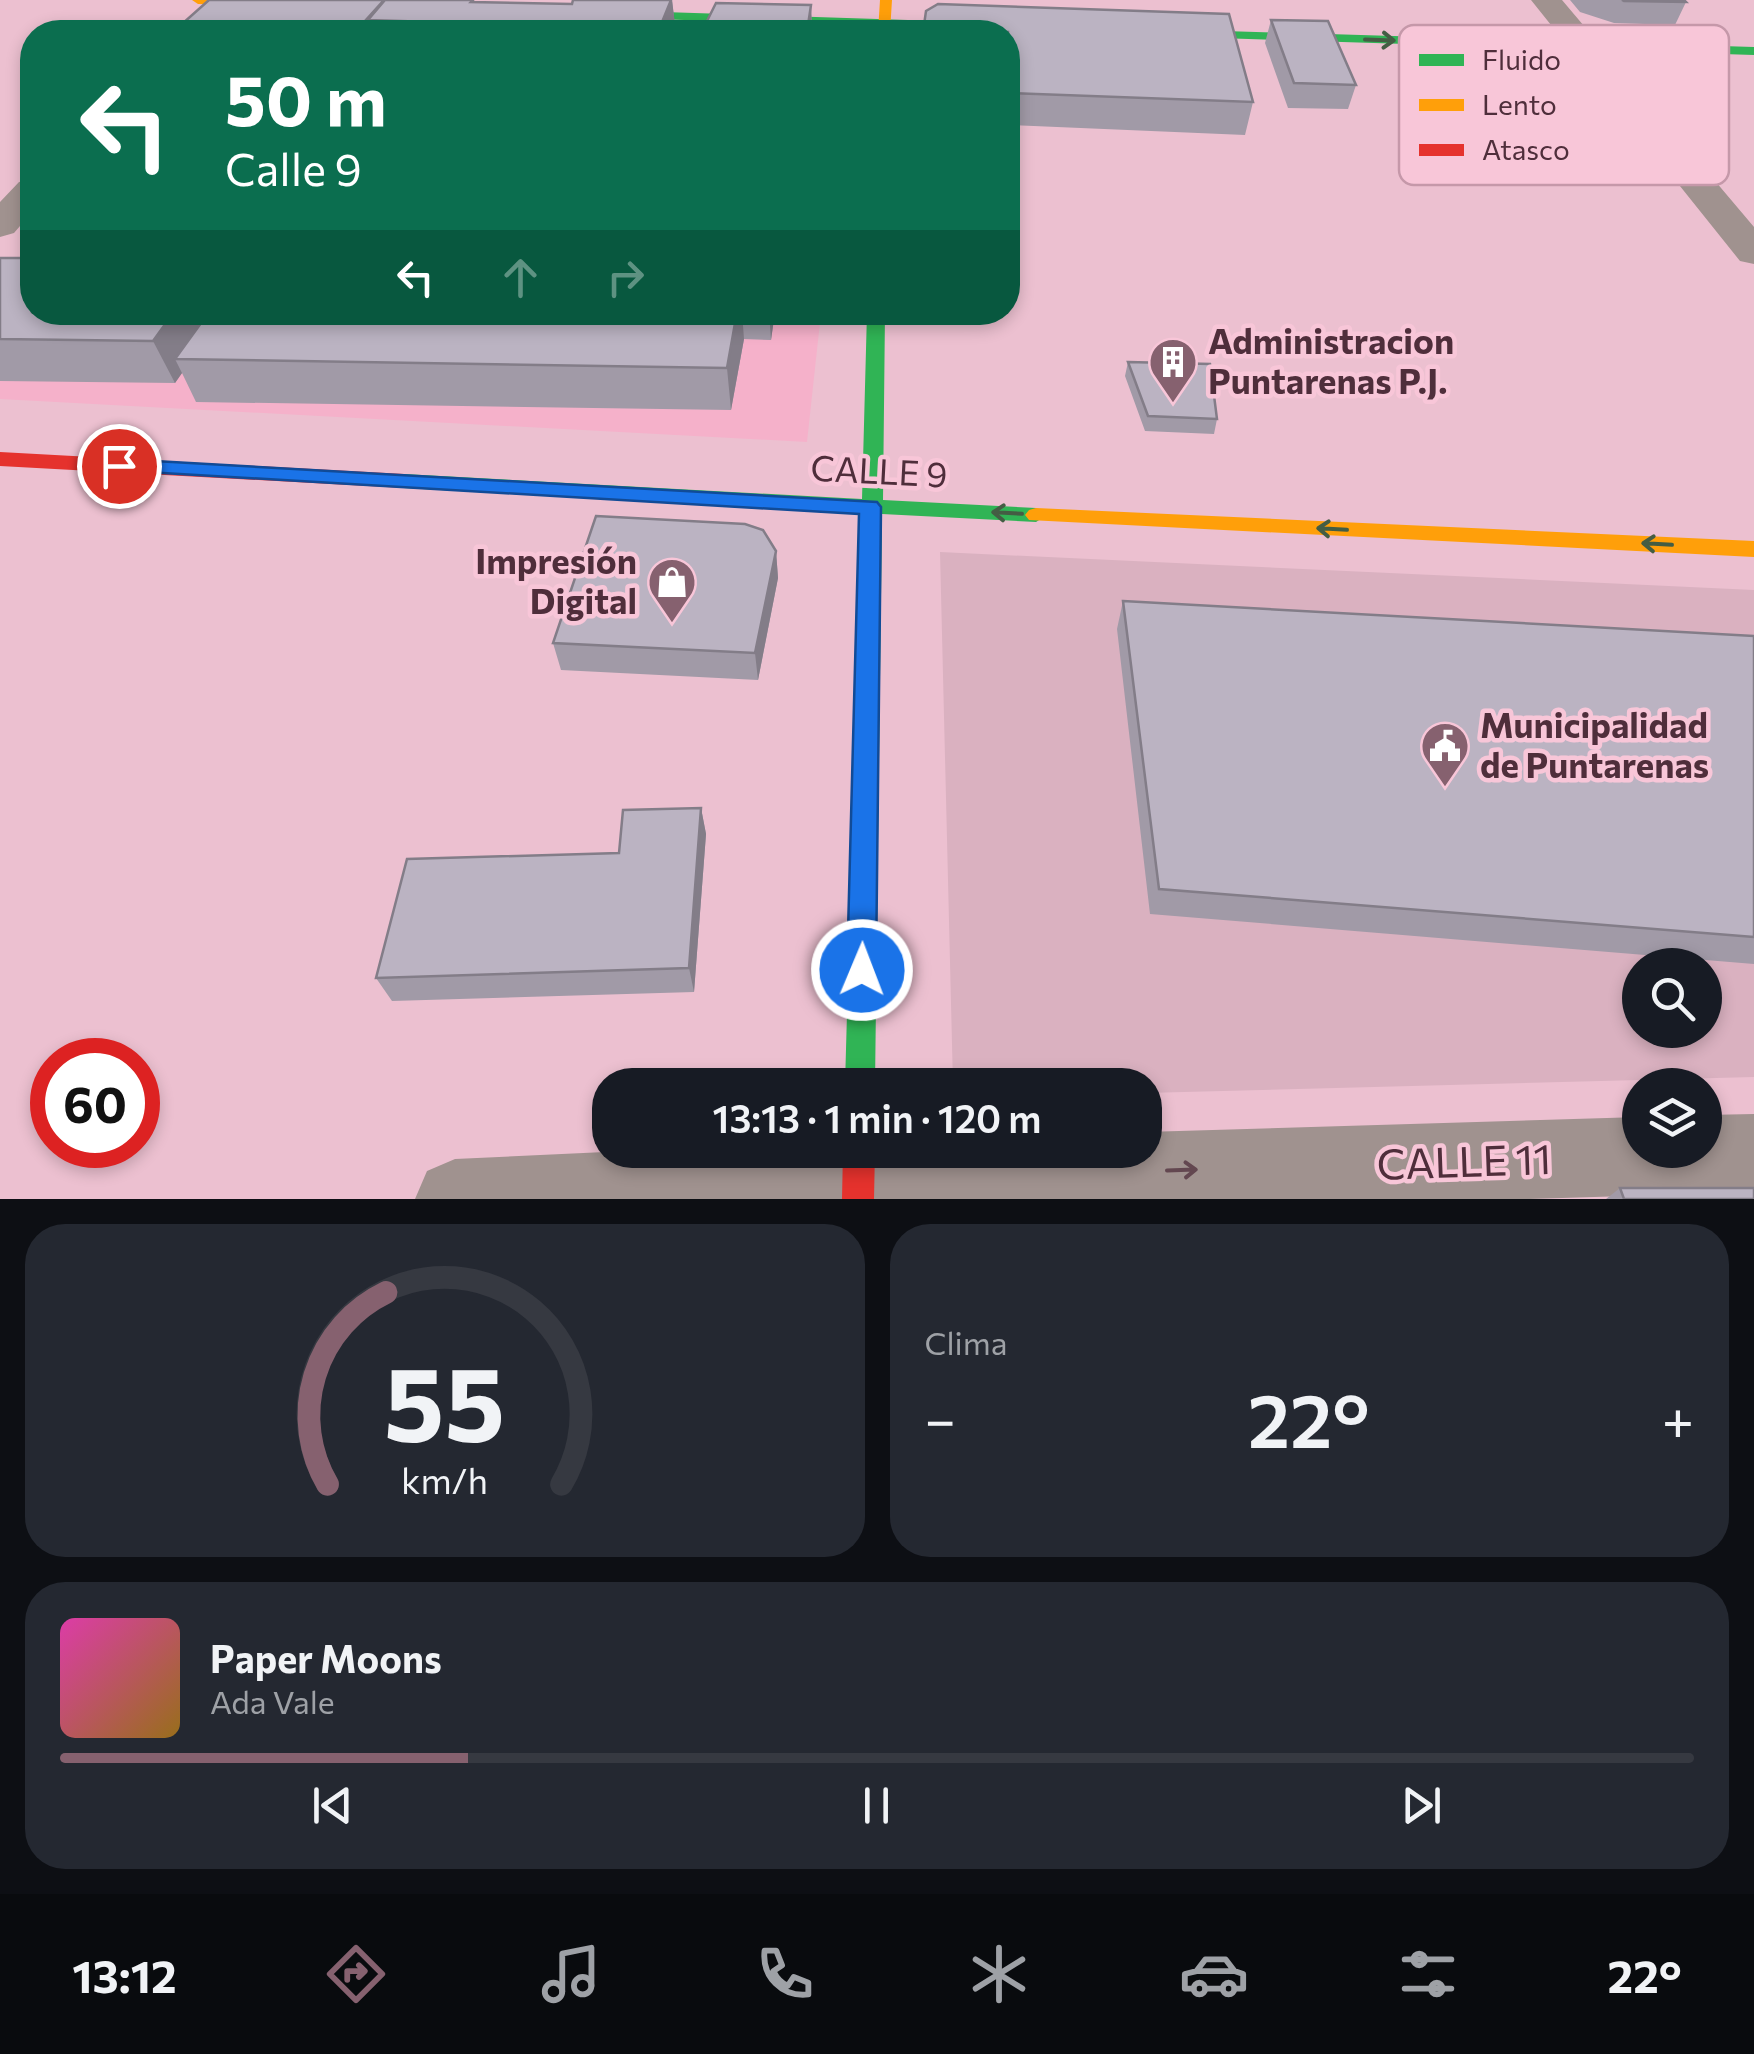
<!DOCTYPE html>
<html lang="es">
<meta charset="utf-8">
<style>
body{margin:0;font-family:Commissioner,sans-serif;background:#242831;color:#f1f3f6;height:100vh;display:flex;flex-direction:column;font-size:38px;white-space:nowrap}
*{box-sizing:border-box;margin:0}
p{font-size:32px;color:#9ea1a6}
.icon{flex:none;width:55px;height:55px;fill:none;stroke:currentColor;stroke-width:2;stroke-linecap:round;stroke-linejoin:round}
.map{position:relative;height:1199px;overflow:hidden}
.panel{display:flex;flex-direction:column;gap:25px;padding:25px;background:#0d0f14;flex:1}
.panel>*{flex:none}
.guide{position:absolute;left:20px;top:20px;width:1000px;height:305px;border-radius:40px;box-shadow:0 5px 15px #0003;background:#0b6e4f;color:#fff;overflow:hidden}
.buttons{position:absolute;left:1622px;top:948px;display:grid;gap:20px}
.buttons a{display:grid;place-items:center;width:100px;height:100px;border-radius:50%;background:#171b24;box-shadow:0 5px 15px #0003;font-size:50px}
.speed{position:absolute;left:30px;top:1038px;display:flex;gap:20px;font-size:50px;font-weight:700;text-align:center}
.speed>*{display:grid;place-content:center;width:130px;height:130px;border-radius:50%;background:#171b24;box-shadow:0 5px 15px #0003;line-height:1}
.speed .limit{border:15px solid #d22;background:#fff;color:#111}
.pin{position:absolute;display:grid;place-items:center;width:85px;height:85px;color:#fff;margin:-42px;border:5px solid #fff;border-radius:50%;box-shadow:0 2px 10px #0007}
.me{position:absolute;width:110px;margin:-55px;rotate:1deg;stroke-linejoin:round;filter:drop-shadow(0 0 8px #0008)}
.turn{display:flex;align-items:center;gap:35px;height:210px;padding:0 40px;font-size:45px}
.turn .icon{width:130px;height:130px;stroke-width:2.5}
.turn b{display:block;font-size:70px;line-height:85px}
.lanes{display:flex;align-items:center;height:95px;padding:0 40px;background:#0003;justify-content:center;gap:50px;direction:ltr}
.lanes .off{opacity:.35}
.big{font-size:75px;font-weight:600;line-height:1.1}
.panel .tile{flex:1;display:flex;flex-direction:column;justify-content:center;gap:15px;min-width:0;padding:0 35px;border-radius:40px;background:#242831}
.panel .dial{align-items:center;gap:0}
.dial svg{height:260px;overflow:visible;fill:none;stroke:#363941;stroke-width:7;stroke-linecap:round;text-anchor:middle}
.dial text{fill:#f1f3f6;stroke:none}
.song{display:flex;align-items:center;gap:30px}
.cover{width:120px;height:120px;border-radius:15px;background:linear-gradient(135deg,hsl(320 70% 55%),hsl(40 70% 35%))}
.played{height:10px;border-radius:5px;background:linear-gradient(90deg,#86616f 25%,#363941 25%)}
.keys{display:flex;justify-content:space-around;direction:ltr}
.heat{display:flex;justify-content:space-between;align-items:center;font-size:55px;direction:ltr}
.panel .tiles{flex:1;display:grid;gap:25px;grid-template-columns:1fr 1fr}
.tile:last-child{grid-column:span 2}
.trip{position:absolute;left:592px;top:1068px;width:570px;height:100px;border-radius:40px;background:#171b24;box-shadow:0 5px 15px #0003;font-weight:600;line-height:100px;text-align:center}
.tab-bar{display:flex;height:160px;justify-content:space-around;align-items:center;background:#090b0e;color:#9ea1a6}
.tab-bar .icon{width:70px;height:70px}
.tab-bar .selected{color:#86616f}
.tab-bar b{font-size:45px;color:#f1f3f6}
.map>svg:first-child{display:block}
.built{fill:#f5b1ca}
.green{fill:#dab1c0;fill-rule:evenodd}
.lines{fill:none;stroke-linecap:round;stroke-linejoin:round}
.street{fill:#a0928f;fill-rule:evenodd}
.fast{fill:#30b455;fill-rule:evenodd}
.slow{fill:#ff9f0a;fill-rule:evenodd}
.jam{fill:#e5322d;fill-rule:evenodd}
.wall{fill:#a19aa7}
.shaded-wall{fill:#837d88}
.building{fill:#bbb3c2;stroke:#837d88;stroke-width:2.5}
.oneway{stroke:#445d44}
.oneway2{stroke:#634750}
.route{fill:#1a73e8;stroke:#114b97;stroke-width:2.5}
.labels{text-anchor:middle;stroke-width:9;stroke-linejoin:round;paint-order:stroke}
.poi-label{font-size:35px;font-weight:bold;fill:#4f2e3b;stroke:#f8c6d8;text-anchor:start}
.street-label{font-size:35px;fill:#4f2e3b;stroke:#f8c6d8}
.near-street-label{font-size:42px;fill:#4f2e3b;stroke:#f8c6d8}
.key{fill:#f8c6d8;stroke:#c598a9;stroke-width:2.5}
.key-label{font-size:28px;fill:#4f2e3b}
</style>
<div class="map">
<svg width="1754" height="1199" viewBox="0 0 1754 1199">
<rect width="100%" height="100%" fill="#ecc0d0"/>
<!-- built -->
<path class="built" d="M0,289L32,312L821,313L807,442L0,399Z"/>
<!-- green -->
<path class="green" d="M940,552L1754,590V1077L1145,1093V1085H953ZM1640,965H1705V1030H1640Z"/>
<g class="lines">
<!-- street -->
<path class="street" d="M1531,0H1562L1754,227V264L1740,261Z
M32,179V212L14,233L0,237V202L19,182Z
M1754,1114V1192L1530,1199H415L427,1171L455,1159L648,1150H1145V1132L1640,1117V1150H1705V1115Z"/>
<!-- fast -->
<path class="fast" d="M601,10L1000,23L1006,27L1000,31L597,17V11Z
M1160,29L1754,47V55L1155,36V30Z
M867,312H885L883,500L1036,508L1047,515L1036,522L882,514L875,1085H845L861,513L404,488L394,481L404,474L862,499Z"/>
<!-- slow -->
<path class="slow" d="M192,0H288L291,3L285,7L198,4Z
M880,0H892L890,32H878Z
M1036,508L1754,541V557L1029,520L1025,515L1029,510Z"/>
<!-- jam -->
<path class="jam" d="M0,452L404,474L414,481L404,488L0,466Z
M843,1150H875L874,1199H842Z"/>
</g>
<!-- wall -->
<path class="wall" d="M672,0L675,27H704L811,5L812,32H173L481,2L572,4Z
M1570,0H1684L1686,2L1675,25L1614,23L1580,12Z
M1271,20L1356,85L1348,109L1288,108L1265,43Z
M1008,32L1253,102L1245,135L1008,125Z
M0,258L32,312H775L771,340L744,339L731,410L196,402L182,373L175,383L0,381Z
M1128,362L1217,419L1214,434L1145,431L1125,376Z
M776,551L778,578L758,680L561,670L553,643Z
M1123,601L1754,636V964L1150,914L1117,629Z
M701,808L706,834L694,992L392,1001L376,978L619,853Z
M1620,1188L1754,1199H1606Z"/>
<!-- shaded-wall -->
<path class="shaded-wall" d="M384,0L368,20L372,32H355Z
M672,0L676,32L660,27Z
M811,5L812,32H807Z
M174,312H222L175,359L182,373L175,383L153,341Z
M737,312H742L744,339L731,410L727,368Z
M769,312H775L771,340Z
M776,551L778,578L758,680L755,653Z
M701,808L706,834L694,992L689,968Z"/>
<!-- building -->
<path class="building" d="M209,0H384L355,32H173Z
M385,0H473L471,2L572,4L573,0H671L660,27H704L716,3L811,5L807,32H422L430,22L368,20Z
M1622,0H1684L1686,2L1624,1Z
M938,4L1229,14L1253,102L1008,93V32H923L926,11Z
M1271,20L1328,21L1356,85L1294,83Z
M0,258H32V312H174L153,341L0,339Z
M209,312H737L727,368L175,359Z
M1128,362L1210,364L1217,419L1148,416Z
M596,516L745,524L763,530L776,551L755,653L553,643Z
M1123,601L1754,636V937L1159,889Z
M701,808L689,968L376,978L407,859L619,853L623,810Z
M1620,1188H1754V1199H1624Z"/>
<!-- one-way arrows -->
<defs><path id="oneway-shaft" d="M-6 0H5M1.5-3L5.5 0L1.5 3" fill="none" stroke-width="1.6" stroke-linecap="round" stroke-linejoin="round" transform="scale(2.5)"/></defs>
<g class="oneway">
<use href="#oneway-shaft" transform="translate(1380 40) rotate(2)"/>
<use href="#oneway-shaft" transform="translate(1007 513) rotate(-177)"/>
<use href="#oneway-shaft" transform="translate(1332 529) rotate(-177)"/>
<use href="#oneway-shaft" transform="translate(1657 544) rotate(-177)"/>
</g>
<use class="oneway2" href="#oneway-shaft" transform="translate(1182 1170) rotate(-2)"/>
<!-- route -->
<path class="route" d="M119,459L877,502L881,507L876,970L872,979L862,983L851,979L847,970L859,514L112,470L109,466Z"/>
<!-- icons -->
<defs>
<g id="building-pin" transform="scale(2.5)"><path d="M0 17L-7.5 6A9.5 9.5 0 1 1 7.5 6Z" fill="#86616f" stroke="#f8c6d8"/><path d="M-4-6H4V6H1V3H-1V6H-4ZM-2.5-4.3h1.7v1.8h-1.7ZM.8-4.3h1.7v1.8H.8ZM-2.5-1h1.7V.8h-1.7ZM.8-1h1.7V.8H.8Z" fill="#fff"/></g>
<g id="shop-pin" transform="scale(2.5)"><path d="M0 17L-7.5 6A9.5 9.5 0 1 1 7.5 6Z" fill="#86616f" stroke="#f8c6d8"/><path d="M-5-2.5h2.3a2.7 3.5 0 0 1 5.4 0H5L5.5 6h-11ZM-1.5-2.5h3a1.5 2.3 0 0 0-3 0Z" fill="#fff"/></g>
<g id="civic-pin" transform="scale(2.5)"><path d="M0 17L-7.5 6A9.5 9.5 0 1 1 7.5 6Z" fill="#86616f" stroke="#f8c6d8"/><path d="M-.6-6.5H3V-4.5H.6V-3L4-1V1h2V6H-6V1h2V-1L-.6-3ZM-1.2 2.5V6h2.4V2.5Z" fill="#fff"/></g>
</defs>
<g fill-rule="evenodd">
<use href="#building-pin" x="1173" y="362"/>
<use href="#shop-pin" x="672" y="582"/>
<use href="#civic-pin" x="1445" y="746"/>
</g>
<g class="labels">
<!-- poi labels -->
<g class="poi-label">
<text x="1208" y="354">Administracion<tspan x="1208" dy="40">Puntarenas P.J.</tspan></text>
<text x="637" y="574" text-anchor="end">Impresión<tspan x="637" dy="40">Digital</tspan></text>
<text x="1480" y="738">Municipalidad<tspan x="1480" dy="40">de Puntarenas</tspan></text>
</g>
<!-- street labels -->
<g class="street-label">
<text transform="translate(879 472) rotate(3)" y="12">CALLE 9</text>
</g>
<!-- near-street labels -->
<g class="near-street-label">
<text transform="translate(1464 1162) rotate(-2)" y="15">CALLE 11</text>
</g>
</g>
<!-- legend -->
<rect x="1399" y="25" width="330" height="160" rx="15" class="key"/>
<rect x="1419" y="54" width="45" height="12" fill="#30b455"/>
<rect x="1419" y="99" width="45" height="12" fill="#ff9f0a"/>
<rect x="1419" y="144" width="45" height="12" fill="#e5322d"/>
<g class="key-label">
<text x="1482" y="70">Fluido</text>
<text x="1482" y="115">Lento</text>
<text x="1482" y="160">Atasco</text>
</g>
</svg>
<div class="buttons">
<a><svg class="icon" aria-label="search" viewBox="0 0 24 24"><circle cx="10" cy="10" r="6"/><path d="M15 15l6 6"/></svg></a>
<a><svg class="icon" aria-label="layers" viewBox="0 0 24 24"><path d="M12 4l9 5-9 5-9-5zM3 14l9 5 9-5"/></svg></a>
</div>
<div class="speed"><div class="limit">60</div></div>
<div class="pin" style="left:119px;top:466px;background:#d93025"><svg class="icon" aria-label="arrive" viewBox="0 0 24 24"><path d="M6 21V4h12l-3 4 3 4H6"/></svg></div>
<svg class="me" style="left:862px;top:970px" viewBox="-20 -20 40 40"><circle r="17" fill="#1a73e8" stroke="#fff" stroke-width="3"/><path d="M0-11L8 9 0 5-8 9z" fill="#fff"/></svg>
<div class="trip">13:13 · 1 min · 120 m</div>
<div class="guide">
<div class="turn"><svg class="icon" aria-label="left" viewBox="0 0 24 24"><path d="M17 20v-9H6M10 6l-5 5 5 5"/></svg><div><b>50 m</b>Calle 9</div></div>
<div class="lanes"><svg class="icon" aria-label="left" viewBox="0 0 24 24"><path d="M17 20v-9H6M10 6l-5 5 5 5"/></svg><svg class="icon off" aria-label="ahead" viewBox="0 0 24 24"><path d="M12 20V5M6 11l6-6 6 6"/></svg><svg class="icon off" aria-label="right" viewBox="0 0 24 24"><path d="M7 20v-9h11M14 6l5 5-5 5"/></svg></div>
</div>
</div>
<section class="panel">
<div class="tiles">
<div class="tile dial"><svg viewBox="0 0 100 80">
<path d="M14 69A42 42 0 1 1 86 69"/>
<path d="M14 69A42 42 0 0 1 32 10" stroke="#86616f"/>
<text x="50" y="56" font-size="32" font-weight="700">55</text>
<text x="50" y="72" font-size="11">km/h</text>
</svg></div>
<div class="tile"><p>Clima</p>
<div class="heat"><a>−</a><b class="big">22°</b><a>+</a></div>
</div>
<div class="tile">
<div class="song"><i class="cover"></i><div><b>Paper Moons</b><p>Ada Vale</p></div></div>
<div class="played"></div>
<div class="keys"><svg class="icon" aria-label="previous" viewBox="0 0 24 24"><path d="M18 5L8 12l10 7zM5 5v14"/></svg><svg class="icon" aria-label="pause" viewBox="0 0 24 24"><path d="M8 5v14M16 5v14"/></svg><svg class="icon" aria-label="next" viewBox="0 0 24 24"><path d="M6 5l10 7-10 7zM19 5v14"/></svg></div>
</div>
</div>
</section>
<nav class="tab-bar">
<b>13:12</b>
<svg class="icon selected" aria-label="directions" viewBox="0 0 24 24"><path d="M12 3l9 9-9 9-9-9zM9 14v-3h6M13 9l2 2-2 2"/></svg>
<svg class="icon" aria-label="music" viewBox="0 0 24 24"><path d="M9 18V5l10-2v13"/><circle cx="6" cy="18" r="3"/><circle cx="16" cy="16" r="3"/></svg>
<svg class="icon" aria-label="phone" viewBox="0 0 24 24"><path d="M5 4h4l2 5-3 2q2 4 5 5l2-3 5 2v4C11 20 4 13 5 4z"/></svg>
<svg class="icon" aria-label="climate" viewBox="0 0 24 24"><path d="M12 3v18M4 7l16 10M4 17L20 7"/></svg>
<svg class="icon" aria-label="car" viewBox="0 0 24 24"><path d="M5 17H2v-5l4-1 3-4h7l3 4 3 1v5h-3M9 17h6M6 11h13"/><circle cx="7" cy="17" r="2"/><circle cx="17" cy="17" r="2"/></svg>
<svg class="icon" aria-label="filters" viewBox="0 0 24 24"><path d="M4 7h16M4 17h16"/><circle cx="9" cy="7" r="2"/><circle cx="15" cy="17" r="2"/></svg>
<b>22°</b>
</nav>
